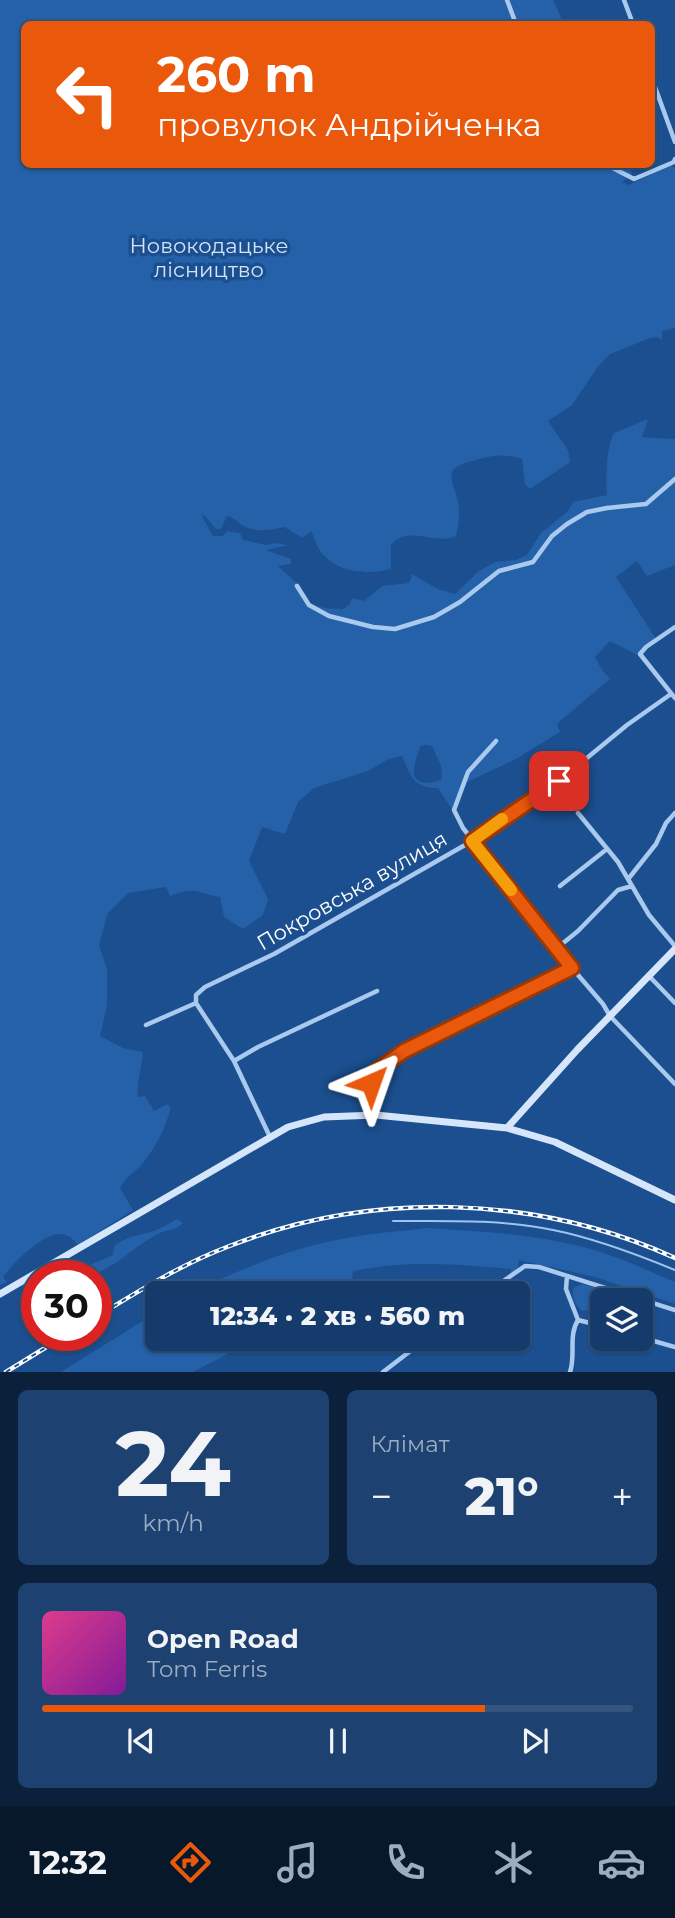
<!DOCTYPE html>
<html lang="uk">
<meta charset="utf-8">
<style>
body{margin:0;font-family:Montserrat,sans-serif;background:#1d4271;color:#f1f3f6;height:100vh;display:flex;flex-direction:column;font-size:26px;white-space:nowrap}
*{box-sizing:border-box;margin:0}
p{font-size:23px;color:#9dadc1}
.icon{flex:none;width:38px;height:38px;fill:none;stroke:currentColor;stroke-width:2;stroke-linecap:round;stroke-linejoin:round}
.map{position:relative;height:1372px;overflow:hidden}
.sheet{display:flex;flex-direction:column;gap:18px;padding:18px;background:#0b203b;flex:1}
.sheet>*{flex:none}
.guide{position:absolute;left:21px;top:21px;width:634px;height:147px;border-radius:10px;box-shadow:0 2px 5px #0004,0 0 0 2px #33557e;background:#ea580c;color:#fff;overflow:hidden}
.buttons{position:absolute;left:590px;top:1288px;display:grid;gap:14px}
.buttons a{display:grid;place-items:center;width:63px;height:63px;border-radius:10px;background:#143b6b;box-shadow:0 2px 5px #0004,0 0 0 2px #33557e;font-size:35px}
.speed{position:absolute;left:21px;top:1260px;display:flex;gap:14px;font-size:35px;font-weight:700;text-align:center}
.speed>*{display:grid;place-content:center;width:91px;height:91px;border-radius:50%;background:#143b6b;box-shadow:0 2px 5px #0004,0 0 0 2px #33557e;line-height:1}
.speed .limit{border:10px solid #d22;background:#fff;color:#111}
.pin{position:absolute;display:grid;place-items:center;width:60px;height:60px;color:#fff;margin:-30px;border-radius:14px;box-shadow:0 4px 10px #0006}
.me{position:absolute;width:77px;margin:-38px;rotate:43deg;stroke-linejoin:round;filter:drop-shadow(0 0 5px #0008)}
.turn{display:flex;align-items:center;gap:24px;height:147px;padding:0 21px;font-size:32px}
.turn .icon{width:91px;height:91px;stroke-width:2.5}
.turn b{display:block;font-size:49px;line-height:60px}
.big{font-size:52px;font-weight:800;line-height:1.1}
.sheet .tile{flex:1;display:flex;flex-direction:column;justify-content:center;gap:10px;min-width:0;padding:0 24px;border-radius:10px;background:#1d4271}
.sheet .dial{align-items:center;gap:0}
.dial b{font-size:91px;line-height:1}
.song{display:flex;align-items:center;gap:21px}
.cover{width:84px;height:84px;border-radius:10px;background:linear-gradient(135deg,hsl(330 70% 55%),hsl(290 70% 35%))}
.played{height:7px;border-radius:4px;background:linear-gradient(90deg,#ea580c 75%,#33557e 75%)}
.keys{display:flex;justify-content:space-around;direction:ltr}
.heat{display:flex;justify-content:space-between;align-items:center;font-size:38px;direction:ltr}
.sheet .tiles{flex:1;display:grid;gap:18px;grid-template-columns:1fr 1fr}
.tile:last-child{grid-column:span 2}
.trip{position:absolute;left:145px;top:1281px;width:385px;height:70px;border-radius:10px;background:#143b6b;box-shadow:0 2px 5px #0004,0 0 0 2px #33557e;font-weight:800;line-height:70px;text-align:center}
.tabs{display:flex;height:112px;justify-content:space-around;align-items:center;background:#08182b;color:#9dadc1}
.tabs .icon{width:49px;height:49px}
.tabs .on{color:#ea580c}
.tabs b{font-size:32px;color:#f1f3f6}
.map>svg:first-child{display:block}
.green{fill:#2461a8;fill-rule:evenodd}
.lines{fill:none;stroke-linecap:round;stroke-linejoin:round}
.stream{stroke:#9cc4f0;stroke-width:2}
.street{stroke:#a9c9ee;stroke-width:4.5}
.secondary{stroke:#d6e6fa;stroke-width:7}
.rail-casing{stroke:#fff;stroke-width:4.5}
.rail{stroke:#1b4f8f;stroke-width:2;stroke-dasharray:5;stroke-linecap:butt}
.route-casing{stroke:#983908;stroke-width:18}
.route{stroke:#ea580c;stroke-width:12}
.slow{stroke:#f59e0b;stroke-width:12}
.labels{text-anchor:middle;stroke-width:7;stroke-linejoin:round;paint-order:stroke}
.park-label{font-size:21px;fill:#cfe3fa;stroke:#1b4f8f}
.street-label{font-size:21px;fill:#fff;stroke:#1b4f8f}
</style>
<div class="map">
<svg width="675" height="1372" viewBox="0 0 675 1372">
<rect width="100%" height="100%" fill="#1b4f8f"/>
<!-- green -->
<path class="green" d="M0,0H553L564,24H24V164H627L632,174L622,182L629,185L671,165L675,168V328L662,331V340L657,337L650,338L610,354L597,368L572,405L548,421L568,450L570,462L530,489L525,484L522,459C506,454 495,455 479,459C471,462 459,463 453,470C448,477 457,494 458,502C460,514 459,525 456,536C434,546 408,524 391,545V569C366,575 337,573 320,551C316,545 314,537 311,531L303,538L284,527C271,530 254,533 242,525C236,521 235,518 227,516L221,529H216L204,515L202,516L213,536H223L227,531L240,533L243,540L266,545L274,543L289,545L266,550L291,559V564L278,566L294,581L299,583C304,609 322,608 343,609L350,604L352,598L364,601L382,586L409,583L412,574L438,589L455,594L479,571L495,562L516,560L527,555L541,533L568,511L573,502L607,495C605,482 607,443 614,433L648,419L642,437L675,439V565L647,576L637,561L616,577L656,639L644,646L637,655L610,641L595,657L602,670L610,679L557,724L560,732L516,759L465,783L453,811L438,788C413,788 411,776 402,756L389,759L368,771L314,788L298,802L285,834L262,827L249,861L268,899L263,915L243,929L224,917L220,897C197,893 195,886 170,896L166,887L128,893L108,913L99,945L107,969V1005L100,1036L123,1048L143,1052C142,1066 136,1085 138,1097L145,1096L154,1111L167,1104L171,1107C166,1127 156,1147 143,1163C136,1172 124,1178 120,1188L133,1210L78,1245C73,1239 68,1234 60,1234C43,1233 12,1264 3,1277L7,1282L0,1285ZM426,745L432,746L441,766L442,779C432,783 421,786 414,776C414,766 416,756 421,746Z
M177,1219L183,1223C175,1231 167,1229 158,1234C131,1247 110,1276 79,1276L92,1264L113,1255L114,1246C125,1237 138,1235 151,1232C160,1229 169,1224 177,1219Z
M427,1228C490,1232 555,1235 615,1257C635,1264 655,1274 675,1282V1304L595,1277L519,1260L517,1270L511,1273V1269C454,1264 409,1260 353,1271L352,1283L343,1285L346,1293H315L309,1284L288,1291L289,1293H191C241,1269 292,1247 347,1238C373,1233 400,1231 427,1228Z
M582,1284L638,1300H602V1309L582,1311C575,1305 572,1298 573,1288Z
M157,1312L158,1339H256L193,1372H61Z"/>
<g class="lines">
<!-- stream -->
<path class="stream" d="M393,1221C446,1221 500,1219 553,1230C594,1238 636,1254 675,1270"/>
<!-- street -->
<path class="street" d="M507,0L516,24
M624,0L633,24
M651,76L675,142
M605,164L634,179L674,162L675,159
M297,586L309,605L329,616L373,627L395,629L434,617L460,602L499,571L533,562L552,536L567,524L587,512L607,508L646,504L675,479
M675,627L646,647L640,654L675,698
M496,741L468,772L454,810L463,828L572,968L603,1004L610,1016L675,1084
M578,813L618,862L649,915L675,946
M629,878L656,844L666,823L675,813
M560,886L607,849
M557,948L578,931L618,890L632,886
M649,976L675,1003
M196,1003L234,1061L270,1137
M146,1025L196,1003V995L205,987L274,954L472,841L559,781L627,725L671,694
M234,1061L258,1047L377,991
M375,1114C373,1104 367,1087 372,1077C381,1055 542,982 572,968
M567,1276L566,1289L578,1320C568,1336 576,1355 570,1372
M486,1293L525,1266L539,1267L675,1310
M578,1320L602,1326
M640,1337L675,1347
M383,1372L426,1339"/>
<!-- secondary -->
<path class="secondary" d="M507,1128L577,1050L675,949
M0,1294L288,1127L324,1117L376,1115L507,1128L555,1142L675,1200"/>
<!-- rail casing -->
<g class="rail-casing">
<path id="rail" d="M96,1317C139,1291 180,1265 227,1247C369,1190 535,1194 675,1258
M6,1372L66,1335"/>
</g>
<!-- rail -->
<use href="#rail" class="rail"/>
</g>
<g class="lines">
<!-- route casing -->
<g class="route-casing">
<path id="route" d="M371,1083L376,1071L404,1051L572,968L472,841L559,781"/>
</g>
<!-- route -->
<use href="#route" class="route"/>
<!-- slow -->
<path class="slow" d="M502,819L472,841L511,890"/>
</g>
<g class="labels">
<!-- park labels -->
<g class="park-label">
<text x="209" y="253">Новокодацьке<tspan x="209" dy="24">лісництво</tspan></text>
</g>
<!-- street labels -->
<g class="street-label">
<text transform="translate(352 891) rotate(-30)" y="7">Покровська вулиця</text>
</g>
</g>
</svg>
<div class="buttons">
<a><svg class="icon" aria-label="layers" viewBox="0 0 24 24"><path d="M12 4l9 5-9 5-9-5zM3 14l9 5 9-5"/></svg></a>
</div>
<div class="speed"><div class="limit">30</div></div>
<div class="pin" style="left:559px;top:781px;background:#d93025"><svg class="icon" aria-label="arrive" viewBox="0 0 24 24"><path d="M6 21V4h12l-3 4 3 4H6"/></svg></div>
<svg class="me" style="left:371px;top:1083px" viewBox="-20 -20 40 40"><path d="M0-17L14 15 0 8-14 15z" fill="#ea580c" stroke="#fff" stroke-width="4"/></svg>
<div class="trip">12:34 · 2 хв · 560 m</div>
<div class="guide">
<div class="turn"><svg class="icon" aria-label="left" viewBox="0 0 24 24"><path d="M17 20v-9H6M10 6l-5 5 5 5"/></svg><div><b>260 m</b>провулок Андрійченка</div></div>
</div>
</div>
<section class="sheet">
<div class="tiles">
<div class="tile dial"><b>24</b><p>km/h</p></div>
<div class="tile"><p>Клімат</p>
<div class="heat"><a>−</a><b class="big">21°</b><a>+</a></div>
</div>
<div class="tile">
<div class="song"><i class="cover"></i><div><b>Open Road</b><p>Tom Ferris</p></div></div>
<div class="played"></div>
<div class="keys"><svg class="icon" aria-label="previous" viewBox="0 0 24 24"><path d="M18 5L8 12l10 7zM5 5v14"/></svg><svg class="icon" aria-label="pause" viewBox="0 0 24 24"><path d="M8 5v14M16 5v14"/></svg><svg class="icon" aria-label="next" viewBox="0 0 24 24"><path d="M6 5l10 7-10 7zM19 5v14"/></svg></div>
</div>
</div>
</section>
<nav class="tabs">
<b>12:32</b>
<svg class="icon on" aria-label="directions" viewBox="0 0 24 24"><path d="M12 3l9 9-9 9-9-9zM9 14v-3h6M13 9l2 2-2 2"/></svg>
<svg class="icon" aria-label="music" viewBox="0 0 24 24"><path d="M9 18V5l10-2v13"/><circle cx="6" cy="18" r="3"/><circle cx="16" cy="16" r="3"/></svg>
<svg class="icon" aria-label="phone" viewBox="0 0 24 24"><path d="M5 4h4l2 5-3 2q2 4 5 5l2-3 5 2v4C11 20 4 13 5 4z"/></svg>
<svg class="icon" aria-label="climate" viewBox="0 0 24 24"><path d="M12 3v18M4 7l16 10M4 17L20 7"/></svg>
<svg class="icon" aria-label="car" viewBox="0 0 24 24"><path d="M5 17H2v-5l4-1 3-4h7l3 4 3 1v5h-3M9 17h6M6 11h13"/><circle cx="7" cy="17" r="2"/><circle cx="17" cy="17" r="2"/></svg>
</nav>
